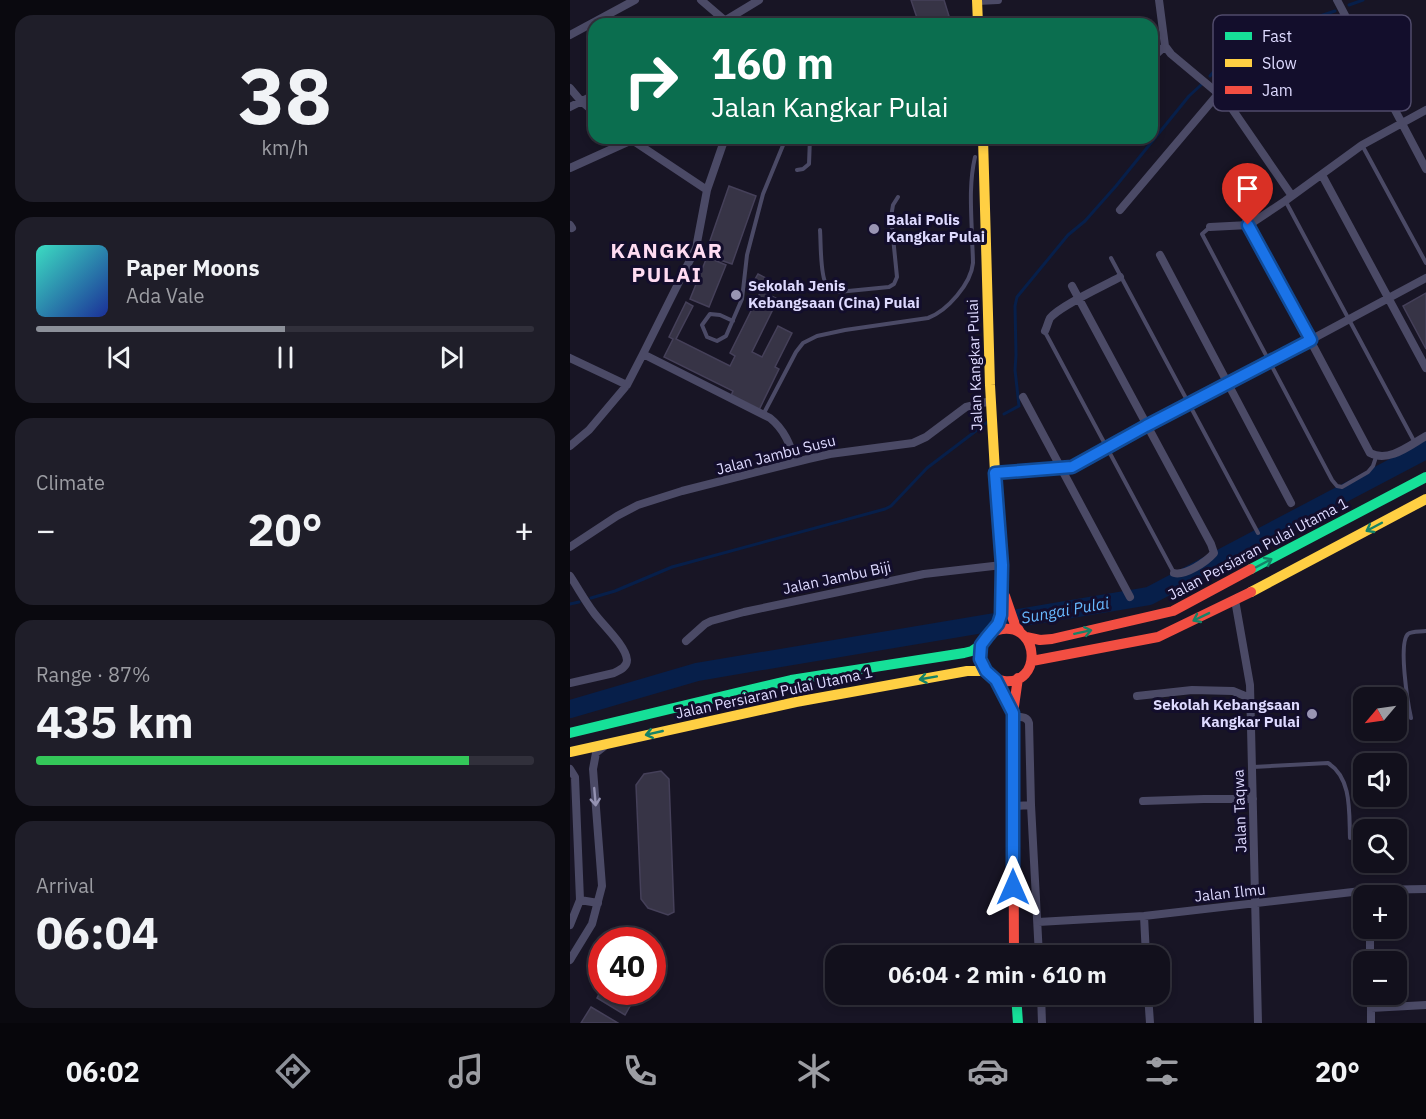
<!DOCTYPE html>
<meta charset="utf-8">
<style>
body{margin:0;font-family:"IBM Plex Sans",sans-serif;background:#1f1e29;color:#f1f3f6;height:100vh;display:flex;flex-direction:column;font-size:22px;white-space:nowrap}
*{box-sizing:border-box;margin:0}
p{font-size:20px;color:#9c9da3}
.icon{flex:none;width:33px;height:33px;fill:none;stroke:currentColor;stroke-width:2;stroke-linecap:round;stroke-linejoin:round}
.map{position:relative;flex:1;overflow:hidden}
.sheet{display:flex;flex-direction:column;gap:15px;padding:15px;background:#0a090f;width:570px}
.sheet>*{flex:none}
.guide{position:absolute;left:18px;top:18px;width:570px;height:126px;border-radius:18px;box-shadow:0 3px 9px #0003,0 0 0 2px #31303b;background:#0b6e4f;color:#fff;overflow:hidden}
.needle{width:39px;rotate:241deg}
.buttons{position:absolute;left:783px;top:687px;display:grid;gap:12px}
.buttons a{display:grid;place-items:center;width:54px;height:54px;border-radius:12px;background:#12101c;box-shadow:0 3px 9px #0003,0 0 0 2px #31303b;font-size:30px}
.speed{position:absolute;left:18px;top:927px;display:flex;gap:12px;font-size:30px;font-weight:700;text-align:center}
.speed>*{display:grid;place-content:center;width:78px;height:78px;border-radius:50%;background:#12101c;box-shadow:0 3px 9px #0003,0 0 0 2px #31303b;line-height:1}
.speed .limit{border:9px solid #d22;background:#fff;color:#111}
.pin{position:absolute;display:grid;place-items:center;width:51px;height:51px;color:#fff;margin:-62px -26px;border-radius:50% 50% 50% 0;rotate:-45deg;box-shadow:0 0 6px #0007}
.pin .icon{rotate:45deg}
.me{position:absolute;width:66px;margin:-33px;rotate:0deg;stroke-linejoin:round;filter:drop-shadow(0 0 4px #0008)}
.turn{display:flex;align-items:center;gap:21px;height:126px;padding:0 24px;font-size:27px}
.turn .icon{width:78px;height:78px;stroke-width:2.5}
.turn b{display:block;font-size:42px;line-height:51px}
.big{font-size:45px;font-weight:700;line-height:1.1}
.sheet .tile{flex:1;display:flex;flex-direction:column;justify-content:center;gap:9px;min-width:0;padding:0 21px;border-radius:18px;background:#1f1e29}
.sheet .dial{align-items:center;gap:0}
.dial b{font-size:78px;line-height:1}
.song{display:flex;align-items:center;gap:18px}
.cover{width:72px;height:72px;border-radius:9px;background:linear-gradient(135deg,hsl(170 70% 55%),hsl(230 70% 35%))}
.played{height:6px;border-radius:3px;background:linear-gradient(90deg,#8c9099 50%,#31303b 50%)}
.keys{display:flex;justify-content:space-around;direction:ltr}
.heat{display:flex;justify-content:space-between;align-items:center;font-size:33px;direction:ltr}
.charge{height:9px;border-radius:4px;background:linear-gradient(90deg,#34c759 87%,#31303b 0)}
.trip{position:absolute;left:255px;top:945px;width:345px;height:60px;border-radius:18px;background:#12101c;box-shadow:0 3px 9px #0003,0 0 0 2px #31303b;font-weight:700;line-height:60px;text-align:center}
.dock{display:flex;height:96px;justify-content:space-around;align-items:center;background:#07060b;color:#9c9da3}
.dock .icon{width:42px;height:42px}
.dock .selected{color:#8c9099}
.dock b{font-size:27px;color:#f1f3f6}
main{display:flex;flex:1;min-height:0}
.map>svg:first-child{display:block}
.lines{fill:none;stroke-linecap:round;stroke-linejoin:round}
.stream{stroke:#071f4a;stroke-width:3}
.river{stroke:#071f4a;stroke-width:18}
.building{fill:#373446;stroke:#454059;stroke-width:1.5}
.lane{stroke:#4b4a66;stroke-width:4}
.street{stroke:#4b4a66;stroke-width:8}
.fast{stroke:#16e098;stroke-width:10}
.slow{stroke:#ffcf43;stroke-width:10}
.jam{stroke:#f24e42;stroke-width:10}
.oneway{stroke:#158267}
.oneway2{stroke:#9492b2}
.route-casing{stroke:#114b97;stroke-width:15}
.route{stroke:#1a73e8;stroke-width:10}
.poi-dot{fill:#9995b3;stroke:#130e2c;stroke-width:2}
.labels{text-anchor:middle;stroke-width:6;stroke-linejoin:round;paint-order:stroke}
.poi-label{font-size:15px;font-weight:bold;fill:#dedaff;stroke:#130e2c;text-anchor:start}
.street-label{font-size:15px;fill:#dedaff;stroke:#130e2c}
.water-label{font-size:16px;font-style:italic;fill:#68b9ff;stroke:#130e2c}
.district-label{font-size:21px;font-weight:bold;letter-spacing:1.5px;fill:#ffdcf2;stroke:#130e2c}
.key{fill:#130e2c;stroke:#504b6b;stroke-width:1.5}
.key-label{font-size:16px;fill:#dedaff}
</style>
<main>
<section class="sheet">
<div class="tile dial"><b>38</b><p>km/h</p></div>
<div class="tile">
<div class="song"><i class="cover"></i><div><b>Paper Moons</b><p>Ada Vale</p></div></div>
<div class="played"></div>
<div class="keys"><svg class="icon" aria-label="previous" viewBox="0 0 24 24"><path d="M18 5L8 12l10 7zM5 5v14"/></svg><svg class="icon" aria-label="pause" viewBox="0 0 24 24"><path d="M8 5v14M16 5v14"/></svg><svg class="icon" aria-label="next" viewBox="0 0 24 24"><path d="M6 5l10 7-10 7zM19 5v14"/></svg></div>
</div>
<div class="tile"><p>Climate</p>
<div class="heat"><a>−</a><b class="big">20°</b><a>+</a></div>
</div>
<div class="tile"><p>Range · 87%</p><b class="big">435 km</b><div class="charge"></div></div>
<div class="tile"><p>Arrival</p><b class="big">06:04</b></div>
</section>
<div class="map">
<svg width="856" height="1023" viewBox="0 0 856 1023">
<rect width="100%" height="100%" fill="#181525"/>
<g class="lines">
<!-- stream -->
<path class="stream" d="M779,5L793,0
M640,76L657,56L675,42L693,34L711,29L765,11
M434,414L449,406L445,370L446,355L445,306L447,297L498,235L515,221L546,186L619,96L631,85
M21,598L45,591L102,567L315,509L321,506L357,468L419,421
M0,604L9,602"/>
<!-- river -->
<path class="river" d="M0,709L127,672L579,596L856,450"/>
</g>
<!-- building -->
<path class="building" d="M341,0H374L379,16L357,24H349Z
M159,186L186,196L162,264L135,255Z
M137,257L156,265L139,307L120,299Z
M188,274L198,279L195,286L184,281Z
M191,291L208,299L182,352L192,357L208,326L222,333L205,367L209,369L188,412L160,398L163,391L94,357L103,339L99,337L116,302L123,306L106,339L160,366L165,356L160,353Z
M856,293V349L833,306Z
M91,771L99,779L104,912L98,915L78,908L71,899L66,785L74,774Z
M82,941L88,943L90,952L82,966Z
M32,989V992H68L55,1015L27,998Z
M21,1007L48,1023H11Z"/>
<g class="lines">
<!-- lane -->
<path class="lane" d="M366,24L375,20
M792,145L856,263
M227,170L233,169L239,164L240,138
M716,202L844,441
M640,227L632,234L762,480L767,486L772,487L798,472L803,466L806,457
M250,230C251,243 250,274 256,284C258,289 263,290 268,292L319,287L324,284L327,277L321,217L323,205L328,197
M541,258L688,533
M163,321L150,315L140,314L132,325L137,337L147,341L156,336L172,299L177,255L193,194L216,138
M475,332L604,573
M194,413L226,352L233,343L247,336L275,330L358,318C377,311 401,284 403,263C403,254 402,244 402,235C401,209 399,183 405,157
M841,718C838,704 828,643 838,634C842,631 850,632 856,631
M683,767L758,763C782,778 779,812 780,838"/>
<!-- street -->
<path class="street" d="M131,0L159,24
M589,0L595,46L601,54L656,100L722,196
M767,0L856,169
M407,1L428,0
M156,20L189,0
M0,35L65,0
M582,58L595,46
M0,88L11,101L24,112
M0,107L24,95
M59,138L137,190
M0,168L62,140
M752,175L856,368
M550,210L648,94
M0,225L2,228
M679,225L800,453C819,463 840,445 856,436
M640,227L679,225L715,201L792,145L856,110
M590,255L721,503
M502,286L641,544L644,553C636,562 615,576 604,573
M475,331C477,327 478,322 480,318C491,305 534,286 550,277
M73,354L200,418C215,430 220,445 226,462
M0,358L57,385
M453,397L560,597
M0,446L19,430L57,385L73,354L126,248L137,190L155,138
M425,473L502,467L576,426L619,405L856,278
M0,547L47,516L68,505L112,491L238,459L260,454L343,443L356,437L396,407L421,401
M0,576C8,588 15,601 24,613C32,624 56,646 57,660C57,667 50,670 44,673L0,683
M665,600L680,685L688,1023
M116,641L135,624L141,621L174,612L354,574L432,565
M567,696L622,690L663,691L680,698
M443,716C450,717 457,716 459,723L461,805L469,956
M0,769L5,777L10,900L0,925
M573,801L634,799H683
M444,806L461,805
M10,900L28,903
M574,916L576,956
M468,922L574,916L800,890L856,889
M800,928V962
M0,960L22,924L32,886L23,769L26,753L36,745
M471,994L472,1023
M578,994L580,1023
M801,994V1023
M801,1008L856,1005"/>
<!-- fast -->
<path class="fast" d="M681,569L856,477
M426,679L443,713
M0,733L221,680L394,653L402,651L411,645
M446,994L448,1023"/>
<!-- slow -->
<path class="slow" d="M407,0L408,24
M413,138L420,385L425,472L432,552
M681,592L856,499
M0,752L226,702L397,671H415"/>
<!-- jam -->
<path class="jam" d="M435,596L444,622L450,632
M420,633C424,632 429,629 433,629C470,625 472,685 434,681C426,680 419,676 414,669C398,647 425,636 430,616C436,596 433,573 432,552
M456,637L470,640L482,639L603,611L681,569
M462,661L588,637L681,592
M444,956L443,713L448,678"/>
</g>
<!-- one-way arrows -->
<defs><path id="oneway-shaft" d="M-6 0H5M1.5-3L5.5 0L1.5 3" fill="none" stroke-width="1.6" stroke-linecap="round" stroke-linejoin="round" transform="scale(1.5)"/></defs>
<g class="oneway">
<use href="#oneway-shaft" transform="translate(804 527) rotate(152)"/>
<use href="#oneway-shaft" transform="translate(694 563) rotate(-28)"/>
<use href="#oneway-shaft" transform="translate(631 617) rotate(154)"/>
<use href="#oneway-shaft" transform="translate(513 632) rotate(-12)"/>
<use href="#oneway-shaft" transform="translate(358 678) rotate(170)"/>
<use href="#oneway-shaft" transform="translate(84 733) rotate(167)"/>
</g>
<use class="oneway2" href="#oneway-shaft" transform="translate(25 797) rotate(85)"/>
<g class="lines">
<!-- route casing -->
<g class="route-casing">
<path id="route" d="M443,887V713L426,680L416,671L410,659L411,645L417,637L428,624L431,615L432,565L425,473L502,467L576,426L741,340L678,225"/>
</g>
<!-- route -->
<use href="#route" class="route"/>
</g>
<!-- markers -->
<g class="poi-dot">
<circle cx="304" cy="229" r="6"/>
<circle cx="166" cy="295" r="6"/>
<circle cx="742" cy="714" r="6"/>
</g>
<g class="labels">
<!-- poi labels -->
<g class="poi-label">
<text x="316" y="225">Balai Polis<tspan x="316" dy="17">Kangkar Pulai</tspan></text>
<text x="178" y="291">Sekolah Jenis<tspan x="178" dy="17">Kebangsaan (Cina) Pulai</tspan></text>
<text x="730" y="710" text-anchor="end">Sekolah Kebangsaan<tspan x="730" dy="17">Kangkar Pulai</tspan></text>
</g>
<!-- street labels -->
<g class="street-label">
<text transform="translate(405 365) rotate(-92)" y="5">Jalan Kangkar Pulai</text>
<text transform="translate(206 455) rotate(-14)" y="5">Jalan Jambu Susu</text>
<text transform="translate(688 549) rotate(-28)" y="5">Jalan Persiaran Pulai Utama 1</text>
<text transform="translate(267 578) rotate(-12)" y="5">Jalan Jambu Biji</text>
<text transform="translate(204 693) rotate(-12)" y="5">Jalan Persiaran Pulai Utama 1</text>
<text transform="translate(670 811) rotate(-92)" y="5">Jalan Taqwa</text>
<text transform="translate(660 893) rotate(-6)" y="5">Jalan Ilmu</text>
</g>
<!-- water labels -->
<g class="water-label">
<text transform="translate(495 610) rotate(-10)" y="6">Sungai Pulai</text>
</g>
<!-- district labels -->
<g class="district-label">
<text x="97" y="258">KANGKAR<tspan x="97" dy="24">PULAI</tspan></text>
</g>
</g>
<!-- legend -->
<rect x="643" y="15" width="198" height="96" rx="9" class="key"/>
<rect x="655" y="32" width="27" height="8" fill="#16e098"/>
<rect x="655" y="59" width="27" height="8" fill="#ffcf43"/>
<rect x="655" y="86" width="27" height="8" fill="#f24e42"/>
<g class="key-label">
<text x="692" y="42">Fast</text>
<text x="692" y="69">Slow</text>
<text x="692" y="96">Jam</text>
</g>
</svg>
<div class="buttons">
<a><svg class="needle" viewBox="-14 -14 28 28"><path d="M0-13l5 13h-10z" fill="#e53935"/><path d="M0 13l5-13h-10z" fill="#9c9da3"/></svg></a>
<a><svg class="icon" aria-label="sound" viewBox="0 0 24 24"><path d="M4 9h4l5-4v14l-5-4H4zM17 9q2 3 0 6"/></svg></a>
<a><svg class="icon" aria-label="search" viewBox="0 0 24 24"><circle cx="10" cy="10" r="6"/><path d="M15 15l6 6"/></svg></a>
<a>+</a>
<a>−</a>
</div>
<div class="speed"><div class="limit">40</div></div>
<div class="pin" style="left:678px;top:225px;background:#d93025"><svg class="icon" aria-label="arrive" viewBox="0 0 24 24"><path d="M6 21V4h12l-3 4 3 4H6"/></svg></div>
<svg class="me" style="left:443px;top:887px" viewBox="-20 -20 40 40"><path d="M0-17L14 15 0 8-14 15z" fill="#1a73e8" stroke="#fff" stroke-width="4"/></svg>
<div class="trip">06:04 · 2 min · 610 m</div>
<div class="guide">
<div class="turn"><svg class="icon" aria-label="right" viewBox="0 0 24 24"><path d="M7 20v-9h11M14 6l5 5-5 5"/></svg><div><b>160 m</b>Jalan Kangkar Pulai</div></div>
</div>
</div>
</main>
<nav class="dock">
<b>06:02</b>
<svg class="icon selected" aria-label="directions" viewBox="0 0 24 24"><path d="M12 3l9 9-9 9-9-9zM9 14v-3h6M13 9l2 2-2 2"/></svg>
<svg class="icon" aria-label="music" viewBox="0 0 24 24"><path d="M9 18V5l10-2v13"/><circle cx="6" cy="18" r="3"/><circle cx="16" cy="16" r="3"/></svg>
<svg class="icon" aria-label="phone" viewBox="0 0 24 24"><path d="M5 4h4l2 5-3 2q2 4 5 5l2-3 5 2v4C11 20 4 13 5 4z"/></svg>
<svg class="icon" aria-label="climate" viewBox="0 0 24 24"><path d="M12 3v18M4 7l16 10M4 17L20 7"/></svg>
<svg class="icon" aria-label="car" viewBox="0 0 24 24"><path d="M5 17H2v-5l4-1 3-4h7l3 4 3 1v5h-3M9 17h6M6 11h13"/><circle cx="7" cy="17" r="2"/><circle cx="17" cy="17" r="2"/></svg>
<svg class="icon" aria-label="filters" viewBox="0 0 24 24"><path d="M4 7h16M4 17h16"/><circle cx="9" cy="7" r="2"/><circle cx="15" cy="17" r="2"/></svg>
<b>20°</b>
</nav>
